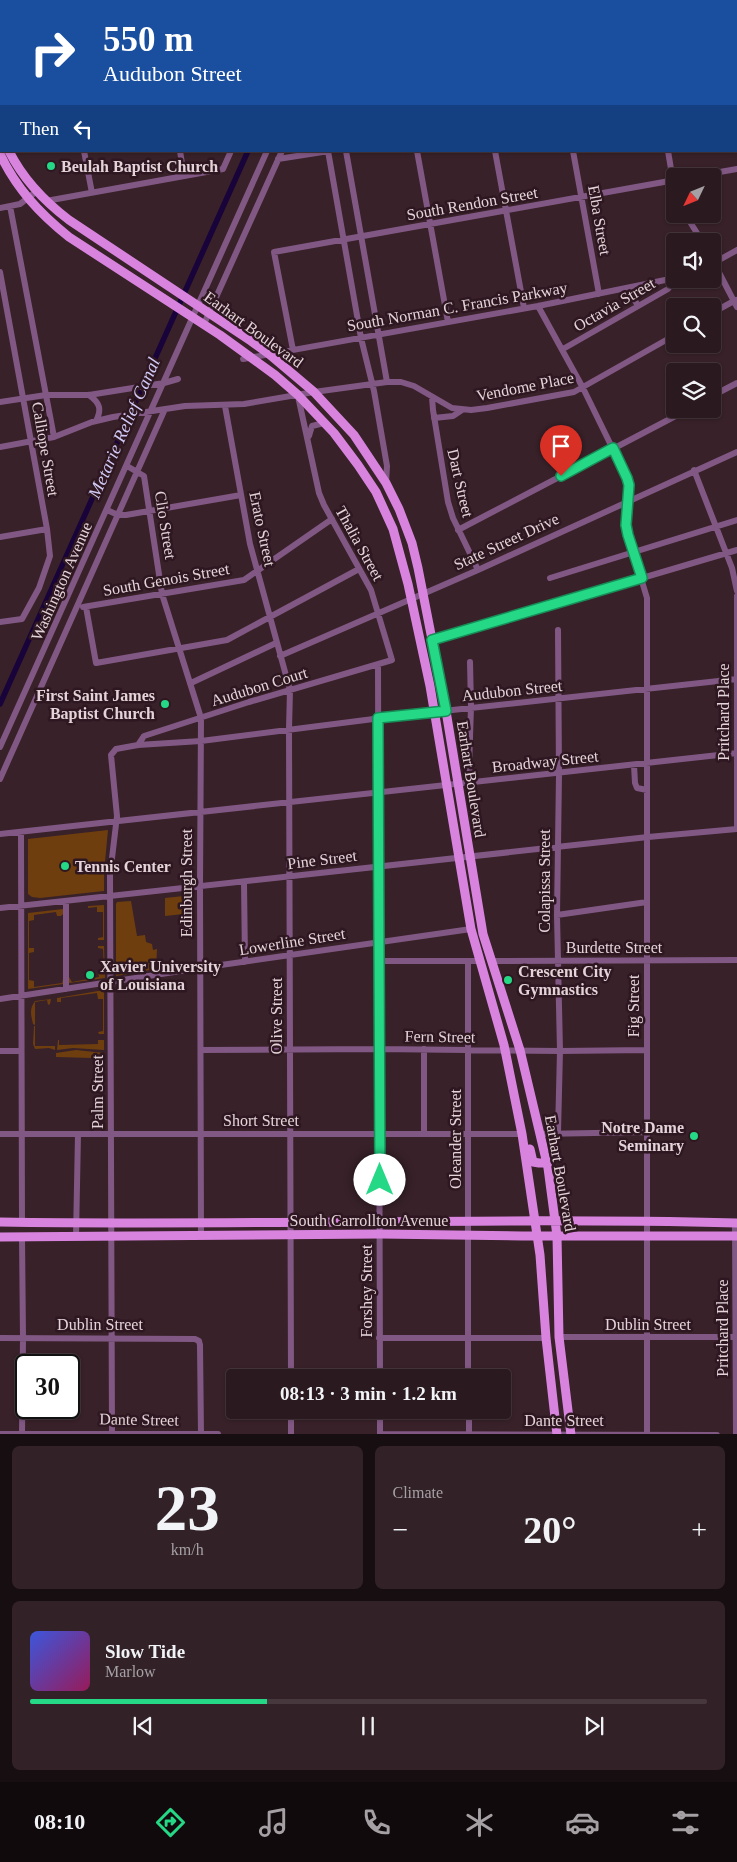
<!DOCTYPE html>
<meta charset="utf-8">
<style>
body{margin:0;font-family:Georgia,serif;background:#322228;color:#f1f3f6;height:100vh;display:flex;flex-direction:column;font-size:19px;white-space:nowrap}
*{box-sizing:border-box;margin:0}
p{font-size:16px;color:#a5a0a4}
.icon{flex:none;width:28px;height:28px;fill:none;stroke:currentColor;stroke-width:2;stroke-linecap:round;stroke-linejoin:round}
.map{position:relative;height:1434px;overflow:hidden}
.side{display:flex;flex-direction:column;gap:12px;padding:12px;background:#170e11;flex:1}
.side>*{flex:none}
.hud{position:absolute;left:0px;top:0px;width:738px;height:152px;box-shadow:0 1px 4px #0004,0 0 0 1px #46383d;background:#1a4fa0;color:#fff;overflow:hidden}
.needle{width:32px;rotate:227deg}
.fabs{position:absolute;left:666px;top:168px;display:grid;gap:10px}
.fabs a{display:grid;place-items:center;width:55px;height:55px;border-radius:5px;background:#2a191f;box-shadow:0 1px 4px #0004,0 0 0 1px #46383d;font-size:25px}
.speed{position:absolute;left:15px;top:1354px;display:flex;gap:10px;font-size:25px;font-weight:700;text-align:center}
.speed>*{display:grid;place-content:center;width:65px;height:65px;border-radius:50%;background:#2a191f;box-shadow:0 1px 4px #0004,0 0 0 1px #46383d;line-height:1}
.speed .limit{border:2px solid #111;border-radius:8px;background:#fff;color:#111}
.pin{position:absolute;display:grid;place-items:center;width:42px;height:42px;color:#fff;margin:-51px -21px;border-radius:50% 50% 50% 0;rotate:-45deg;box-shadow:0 0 5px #0007}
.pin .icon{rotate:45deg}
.me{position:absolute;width:55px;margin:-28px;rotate:0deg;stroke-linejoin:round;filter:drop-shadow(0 0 4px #0008)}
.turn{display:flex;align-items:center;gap:18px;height:105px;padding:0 20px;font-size:22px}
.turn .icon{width:65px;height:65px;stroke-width:2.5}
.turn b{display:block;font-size:35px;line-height:42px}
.then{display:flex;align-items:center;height:48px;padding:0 20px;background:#0003;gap:10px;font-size:19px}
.big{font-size:38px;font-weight:800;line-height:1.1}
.side .tile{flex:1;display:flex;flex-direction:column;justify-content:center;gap:8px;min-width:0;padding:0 18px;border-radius:8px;background:#322228}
.side .dial{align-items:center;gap:0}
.dial b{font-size:65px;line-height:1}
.song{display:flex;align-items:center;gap:15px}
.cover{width:60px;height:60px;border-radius:8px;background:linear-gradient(135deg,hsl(230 70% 55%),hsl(330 70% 35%))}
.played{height:5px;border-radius:2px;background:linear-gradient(90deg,#24d886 35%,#46383d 35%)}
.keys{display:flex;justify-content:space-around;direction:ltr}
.heat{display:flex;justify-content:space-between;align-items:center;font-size:28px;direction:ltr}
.side .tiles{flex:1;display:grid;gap:12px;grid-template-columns:1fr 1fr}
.tile:last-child{grid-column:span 2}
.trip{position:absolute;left:226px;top:1369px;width:285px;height:50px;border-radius:5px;background:#2a191f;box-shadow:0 1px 4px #0004,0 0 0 1px #46383d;font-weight:800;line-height:50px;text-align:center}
.tabs{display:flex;height:80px;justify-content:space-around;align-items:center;background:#110a0c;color:#a5a0a4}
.tabs .icon{width:35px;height:35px}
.tabs .current{color:#24d886}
.tabs b{font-size:22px;color:#f1f3f6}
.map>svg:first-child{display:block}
.grass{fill:#6e3e0e}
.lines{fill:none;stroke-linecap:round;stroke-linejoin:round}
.canal{stroke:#18033b;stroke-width:5.5}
.minor{stroke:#815884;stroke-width:6}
.major{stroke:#d884df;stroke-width:9}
.route-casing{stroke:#178c57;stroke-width:12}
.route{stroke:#24d886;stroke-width:9}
.poi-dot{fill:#24d886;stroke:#2e1720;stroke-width:2}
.labels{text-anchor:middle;stroke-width:5;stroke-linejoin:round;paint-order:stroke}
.poi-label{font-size:16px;font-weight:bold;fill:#e4d4d9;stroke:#2e1720;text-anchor:start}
.street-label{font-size:16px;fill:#e4d4d9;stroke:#2e1720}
.water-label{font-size:18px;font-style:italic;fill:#d1caf7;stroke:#2e1720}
</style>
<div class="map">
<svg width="737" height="1435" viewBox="0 0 737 1435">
<rect width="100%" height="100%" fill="#382129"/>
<!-- grass -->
<path class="grass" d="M108,830L104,872V891L40,898L32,897L28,894V839Z
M193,895V913L165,916V898Z
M131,901L137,936L145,935L146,942L152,944L153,950L157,949L156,969L116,976V904L117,902Z
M104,905V940H98V938L103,937V912H97V907L88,908V906Z
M63,909V914L61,916H57L56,912L34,915V920L29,921V948H34V952L29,953V980L34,981V987L62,983V978L63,984L28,989V913Z
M98,946H104L105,978L69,983V977L72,982L99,977L98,972L104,971L103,949L98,948Z
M104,990V1034H99L98,1032L103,1031V999H98L97,993L61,998V1002H57V998Z
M51,999L50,1004L48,1005L47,1000L35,1002V1025L33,1024C31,1015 29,1009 35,1001Z
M34,1026H35V1046H55V1050L49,1048L35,1049L33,1044Z
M58,1040H59V1045L98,1044V1040H104V1050L73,1048L57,1050Z
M76,1050L104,1053L105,1056H94L93,1058L56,1057V1053Z"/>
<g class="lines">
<!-- canal -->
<path class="canal" d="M306,0V1
M0,704L248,151"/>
<!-- minor -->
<path class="minor" d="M58,0V1
M151,0V1
M229,0L230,1
M291,0V1
M390,0V1
M468,0V1
M546,0L547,1
M641,0V1
M730,0V1
M332,1L333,0
M344,1V0
M736,11H737
M736,34L737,38
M0,57H1
M736,77H737
M84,151L92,193
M180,151L184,176
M328,151L361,338L374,391L387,466L386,483
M346,151L387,382
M417,151L448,322
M495,151L524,308
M573,151L599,294
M668,151L675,193
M278,159L329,151
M697,176L737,169
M46,201L223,169L231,151
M10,206L54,437
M0,208L20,204L37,191
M685,214L702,241
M712,259L737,307
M712,264L737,250
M0,272L47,529L50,556L39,588L22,619L0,622
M628,288L638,306
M538,306L583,388L627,478C632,497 625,516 628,535L647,598V1435
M712,313L736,300
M204,324L282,151
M563,349L668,289L676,279
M293,350L274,252L675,180
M243,359L538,306L675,278
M89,395C100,403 102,409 96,421
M712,396L737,383
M432,397L433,410L448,502L453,518L478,570
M0,402L46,395H89L164,383L178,379
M225,406L250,544L290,690L289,729L291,1378
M434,418L453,416L462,410
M309,436L312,426L324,423
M0,447L54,437L92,422L113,417L185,406L244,404L314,392L387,382H401L414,386L452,408L471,410L487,408L574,392L675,335
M127,466L144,476L162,594L201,718L200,887L201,1235
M694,470L732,568L737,591
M107,510L118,515H126L241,495
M458,530L689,409
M0,537L47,529
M550,578L737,520
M83,607L244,580L332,519
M86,607L96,663L227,640L359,569
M558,630L559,774L557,915L560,1051L558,1132
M432,640L737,550
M280,656L478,570L737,452
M470,662L471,707L469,767L471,783
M378,665L380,1378
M191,683L276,643
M138,745L144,736L249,702L392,660L371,590L324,505L319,493L298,396
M0,747L267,151
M634,765L635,783L637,788L647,790
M0,779L165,409
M737,829V596
M21,832L22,1222
M0,834L737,753
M244,882L245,962
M66,901V989
M0,908L648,837L737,829
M557,915L647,902
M380,961H479
M468,961V1378
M491,961L737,960
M0,999L200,968L471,929
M424,1049V1134
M201,1050L379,1049L560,1051L647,1050
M0,1051H21
M0,1134H522
M541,1134L648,1132
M735,1222L736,1435
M76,1237L78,1134
M559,1337H737
M0,1338L195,1339L199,1341L200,1345L201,1435
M379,1338H546
M291,1410V1435
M380,1410V1435
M469,1410V1435
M0,1434H218
M380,1434L717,1435
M22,1435L23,1338L22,1237
M112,1435L110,875L117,816L111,755L116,749L138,745L201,741L397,716L737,679"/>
<!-- major -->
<path class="major" d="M0,129L1,133
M9,151C23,179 44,201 69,220L251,341L269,354L314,392L354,435L386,483L399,509L412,543L418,568L446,711L483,934L520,1050L548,1168L557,1236L559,1337L571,1435
M0,154C16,188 39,213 69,237L220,335L275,375L298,395L334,433L358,465L376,492L393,529L408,584L430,686L471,929L504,1045L522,1134L540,1255L546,1338L557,1435
M530,1149L533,1162L539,1163H547
M0,1222C246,1226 491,1217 737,1223
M0,1237L380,1234L522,1236H737"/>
</g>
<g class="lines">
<!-- route casing -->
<g class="route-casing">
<path id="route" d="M380,1180L378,718L446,711L432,640L642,578L628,535L626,525L629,485L627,478L613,448L561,476"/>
</g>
<!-- route -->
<use href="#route" class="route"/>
</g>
<!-- markers -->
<g class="poi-dot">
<circle cx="51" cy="166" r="5"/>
<circle cx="165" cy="704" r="5"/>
<circle cx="65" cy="866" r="5"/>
<circle cx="90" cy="975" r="5"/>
<circle cx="508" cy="980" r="5"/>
<circle cx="694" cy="1136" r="5"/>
</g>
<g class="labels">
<!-- poi labels -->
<g class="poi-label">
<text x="61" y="172">Beulah Baptist Church</text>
<text x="155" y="701" text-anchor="end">First Saint James<tspan x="155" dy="18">Baptist Church</tspan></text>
<text x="75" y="872">Tennis Center</text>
<text x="100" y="972">Xavier University<tspan x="100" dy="18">of Louisiana</tspan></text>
<text x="518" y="977">Crescent City<tspan x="518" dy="18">Gymnastics</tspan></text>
<text x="684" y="1133" text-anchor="end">Notre Dame<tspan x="684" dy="18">Seminary</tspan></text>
</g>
<!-- street labels -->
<g class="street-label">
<text transform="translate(472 203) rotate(-10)" y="6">South Rendon Street</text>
<text transform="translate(600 220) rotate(80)" y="6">Elba Street</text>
<text transform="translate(614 304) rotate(-30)" y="6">Octavia Street</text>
<text transform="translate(457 306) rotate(-10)" y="6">South Norman C. Francis Parkway</text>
<text transform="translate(254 329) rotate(36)" y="6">Earhart Boulevard</text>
<text transform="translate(525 386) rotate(-11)" y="6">Vendome Place</text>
<text transform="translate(46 449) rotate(80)" y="6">Calliope Street</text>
<text transform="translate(461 483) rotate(77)" y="6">Dart Street</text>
<text transform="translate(166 525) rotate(81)" y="6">Clio Street</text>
<text transform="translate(263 529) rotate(78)" y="6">Erato Street</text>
<text transform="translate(506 541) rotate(-25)" y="6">State Street Drive</text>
<text transform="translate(360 543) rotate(61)" y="6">Thalia Street</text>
<text transform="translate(166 579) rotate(-10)" y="6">South Genois Street</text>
<text transform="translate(61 581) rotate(-66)" y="6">Washington Avenue</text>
<text transform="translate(259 686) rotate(-17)" y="6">Audubon Court</text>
<text transform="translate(512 690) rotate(-6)" y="6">Audubon Street</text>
<text transform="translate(723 712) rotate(-90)" y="6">Pritchard Place</text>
<text transform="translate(545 761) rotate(-6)" y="6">Broadway Street</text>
<text transform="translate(472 779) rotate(81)" y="6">Earhart Boulevard</text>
<text transform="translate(322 859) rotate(-7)" y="6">Pine Street</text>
<text transform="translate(544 881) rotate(-90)" y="6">Colapissa Street</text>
<text transform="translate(186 883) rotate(-90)" y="6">Edinburgh Street</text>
<text transform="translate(292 941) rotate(-9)" y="6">Lowerline Street</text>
<text x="614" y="953">Burdette Street</text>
<text transform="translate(633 1006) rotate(-90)" y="6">Fig Street</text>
<text transform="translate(276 1016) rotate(-90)" y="6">Olive Street</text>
<text transform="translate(440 1036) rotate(1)" y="6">Fern Street</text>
<text transform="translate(97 1092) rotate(-90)" y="6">Palm Street</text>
<text x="261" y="1126">Short Street</text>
<text transform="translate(455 1139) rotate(-90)" y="6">Oleander Street</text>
<text transform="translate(561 1173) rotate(80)" y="6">Earhart Boulevard</text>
<text x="369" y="1226">South Carrollton Avenue</text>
<text transform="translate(366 1291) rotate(-90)" y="6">Forshey Street</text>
<text x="100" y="1330">Dublin Street</text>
<text x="648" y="1330">Dublin Street</text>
<text transform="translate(722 1328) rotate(-90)" y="6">Pritchard Place</text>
<text transform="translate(139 1419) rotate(1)" y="6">Dante Street</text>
<text x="564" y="1426">Dante Street</text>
</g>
<!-- water labels -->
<g class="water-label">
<text transform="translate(124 428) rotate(-66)" y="6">Metarie Relief Canal</text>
</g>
</g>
</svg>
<div class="fabs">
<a><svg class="needle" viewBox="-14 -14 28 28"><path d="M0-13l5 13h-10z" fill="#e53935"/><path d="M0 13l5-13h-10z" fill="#a5a0a4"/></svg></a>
<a><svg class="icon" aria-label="sound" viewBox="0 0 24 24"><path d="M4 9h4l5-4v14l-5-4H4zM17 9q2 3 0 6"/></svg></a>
<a><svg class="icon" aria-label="search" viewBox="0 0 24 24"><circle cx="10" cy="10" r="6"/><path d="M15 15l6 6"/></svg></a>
<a><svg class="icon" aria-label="layers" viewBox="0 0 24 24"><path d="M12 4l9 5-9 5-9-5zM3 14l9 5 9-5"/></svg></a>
</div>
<div class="speed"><div class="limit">30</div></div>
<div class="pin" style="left:561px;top:476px;background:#d93025"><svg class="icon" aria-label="arrive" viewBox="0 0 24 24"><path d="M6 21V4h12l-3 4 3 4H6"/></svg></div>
<svg class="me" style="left:380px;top:1180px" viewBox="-20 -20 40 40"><circle r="19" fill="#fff"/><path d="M0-13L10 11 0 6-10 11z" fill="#24d886"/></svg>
<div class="trip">08:13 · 3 min · 1.2 km</div>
<div class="hud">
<div class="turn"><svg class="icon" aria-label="right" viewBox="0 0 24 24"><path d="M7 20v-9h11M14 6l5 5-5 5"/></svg><div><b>550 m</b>Audubon Street</div></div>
<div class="then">Then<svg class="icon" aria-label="left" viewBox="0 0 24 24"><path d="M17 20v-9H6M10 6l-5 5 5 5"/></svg></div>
</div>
</div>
<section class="side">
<div class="tiles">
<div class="tile dial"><b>23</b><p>km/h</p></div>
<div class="tile"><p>Climate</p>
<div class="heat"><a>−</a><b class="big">20°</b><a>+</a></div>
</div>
<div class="tile">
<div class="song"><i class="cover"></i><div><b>Slow Tide</b><p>Marlow</p></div></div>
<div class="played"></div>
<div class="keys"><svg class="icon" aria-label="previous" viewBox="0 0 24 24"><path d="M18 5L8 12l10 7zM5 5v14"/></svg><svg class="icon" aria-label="pause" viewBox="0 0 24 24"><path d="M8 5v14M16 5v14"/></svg><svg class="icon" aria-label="next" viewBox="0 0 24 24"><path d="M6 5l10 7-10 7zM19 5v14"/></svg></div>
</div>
</div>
</section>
<nav class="tabs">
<b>08:10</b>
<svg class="icon current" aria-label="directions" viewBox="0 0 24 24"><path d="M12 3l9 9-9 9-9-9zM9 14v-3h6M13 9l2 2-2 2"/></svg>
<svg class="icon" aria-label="music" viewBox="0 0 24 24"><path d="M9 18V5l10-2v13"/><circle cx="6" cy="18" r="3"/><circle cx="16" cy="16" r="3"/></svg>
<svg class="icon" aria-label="phone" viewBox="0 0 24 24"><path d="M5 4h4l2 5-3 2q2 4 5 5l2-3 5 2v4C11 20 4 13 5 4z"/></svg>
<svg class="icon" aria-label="climate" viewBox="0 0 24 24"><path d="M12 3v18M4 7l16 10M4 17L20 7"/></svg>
<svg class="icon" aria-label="car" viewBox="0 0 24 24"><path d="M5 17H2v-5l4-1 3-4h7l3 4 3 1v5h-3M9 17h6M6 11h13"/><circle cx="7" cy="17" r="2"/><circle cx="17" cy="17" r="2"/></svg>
<svg class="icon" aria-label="filters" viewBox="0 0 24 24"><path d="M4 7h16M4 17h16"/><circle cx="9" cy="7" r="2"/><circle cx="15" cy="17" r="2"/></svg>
</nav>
